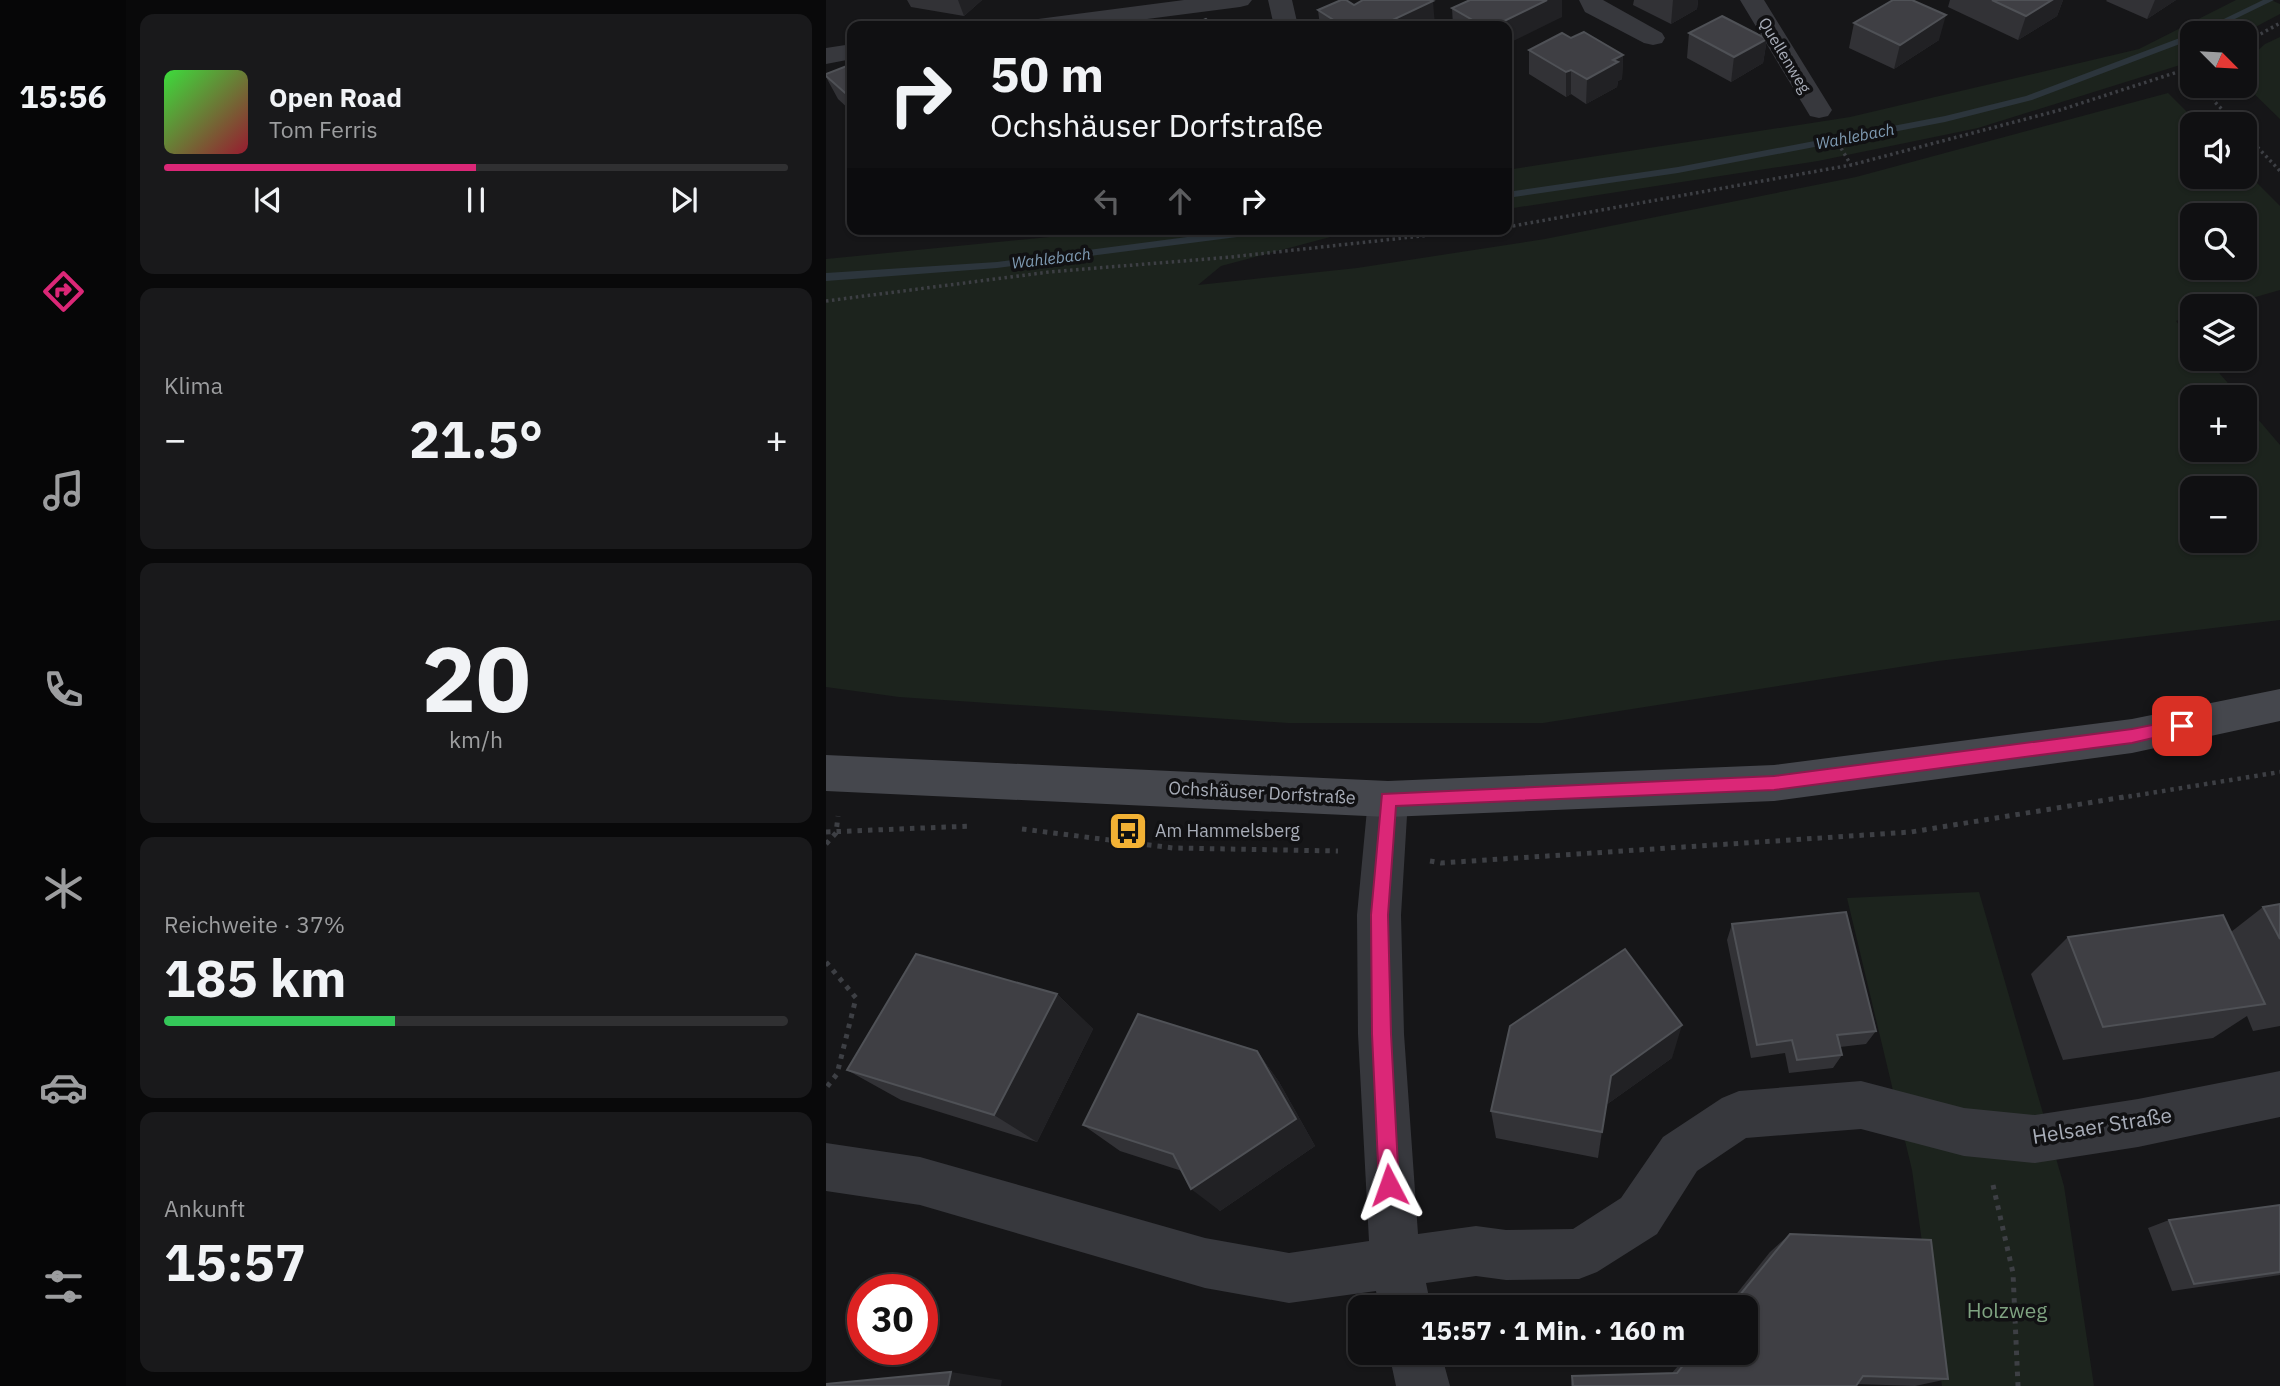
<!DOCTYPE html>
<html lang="de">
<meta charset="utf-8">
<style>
body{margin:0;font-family:"IBM Plex Sans",sans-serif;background:#19191b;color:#f1f3f6;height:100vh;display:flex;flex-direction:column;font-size:26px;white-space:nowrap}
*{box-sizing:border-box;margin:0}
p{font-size:23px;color:#9c9d9f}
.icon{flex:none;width:38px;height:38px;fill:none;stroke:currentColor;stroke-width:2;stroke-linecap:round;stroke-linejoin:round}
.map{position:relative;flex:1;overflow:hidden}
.sheet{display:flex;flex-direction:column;gap:14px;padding:14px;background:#09090a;width:700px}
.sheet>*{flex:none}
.banner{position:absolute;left:21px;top:21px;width:665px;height:214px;border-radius:14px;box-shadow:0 2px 5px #0004,0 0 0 2px #303032;background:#101012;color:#f1f3f6;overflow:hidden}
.needle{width:46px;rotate:114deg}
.tools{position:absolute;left:1354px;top:21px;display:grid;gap:14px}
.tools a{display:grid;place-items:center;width:77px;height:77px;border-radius:14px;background:#101012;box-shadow:0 2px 5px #0004,0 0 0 2px #303032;font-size:35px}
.speed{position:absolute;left:21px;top:1274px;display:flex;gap:14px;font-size:35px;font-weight:700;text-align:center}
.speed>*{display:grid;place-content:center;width:91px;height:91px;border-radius:50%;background:#101012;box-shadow:0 2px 5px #0004,0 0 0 2px #303032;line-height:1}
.speed .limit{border:10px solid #d22;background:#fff;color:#111}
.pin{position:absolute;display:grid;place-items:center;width:60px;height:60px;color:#fff;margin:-30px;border-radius:14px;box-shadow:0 4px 10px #0006}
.me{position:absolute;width:77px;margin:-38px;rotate:356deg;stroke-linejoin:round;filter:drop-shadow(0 0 5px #0008)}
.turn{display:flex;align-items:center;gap:24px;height:147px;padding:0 28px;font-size:32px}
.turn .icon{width:91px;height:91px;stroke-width:2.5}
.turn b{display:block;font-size:49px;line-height:60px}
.lanes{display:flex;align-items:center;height:66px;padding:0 28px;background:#0003;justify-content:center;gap:35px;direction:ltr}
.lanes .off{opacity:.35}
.big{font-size:52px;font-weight:700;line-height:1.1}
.sheet .widget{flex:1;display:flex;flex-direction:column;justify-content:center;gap:10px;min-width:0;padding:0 24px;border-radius:14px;background:#19191b}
.sheet .dial{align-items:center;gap:0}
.dial b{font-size:91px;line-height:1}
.song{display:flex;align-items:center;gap:21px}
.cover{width:84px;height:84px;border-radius:10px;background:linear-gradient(135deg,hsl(120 70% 55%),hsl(350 70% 35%))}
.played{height:7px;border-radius:4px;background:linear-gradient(90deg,#db2777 50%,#303032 50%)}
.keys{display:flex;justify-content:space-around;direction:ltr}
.heat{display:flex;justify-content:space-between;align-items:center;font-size:38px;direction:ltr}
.charge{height:10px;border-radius:5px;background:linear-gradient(90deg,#34c759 37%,#303032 0)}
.trip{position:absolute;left:522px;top:1295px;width:410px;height:70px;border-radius:14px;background:#101012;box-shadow:0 2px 5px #0004,0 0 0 2px #303032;font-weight:700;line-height:70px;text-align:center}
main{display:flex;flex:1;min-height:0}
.tabs{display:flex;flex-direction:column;width:126px;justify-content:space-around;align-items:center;background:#060607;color:#9c9d9f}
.tabs .icon{width:49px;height:49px}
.tabs .active{color:#db2777}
.tabs b{font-size:32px;color:#f1f3f6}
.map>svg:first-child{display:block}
.green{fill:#1c231d;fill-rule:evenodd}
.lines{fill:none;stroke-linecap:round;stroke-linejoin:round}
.stream{fill:#2c353c;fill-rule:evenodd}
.path-far2{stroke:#3d3f44;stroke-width:3.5;stroke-dasharray:2.5 3.5;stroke-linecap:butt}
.path-far1{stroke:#3d3f44;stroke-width:4.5;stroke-dasharray:3.5 5;stroke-linecap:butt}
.path{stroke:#3d3f44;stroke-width:5;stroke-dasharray:4.5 6;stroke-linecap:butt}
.street{fill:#37383d;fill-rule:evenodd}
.secondary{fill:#45474d;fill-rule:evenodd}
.wall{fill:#323236}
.shaded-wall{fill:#212124}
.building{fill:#3f3f44;stroke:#4f5156;stroke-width:2}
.route{fill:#db2777;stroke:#8e194d;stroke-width:2}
.labels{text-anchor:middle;stroke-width:7;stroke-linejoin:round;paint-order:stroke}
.far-street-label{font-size:16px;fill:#a8adb8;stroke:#111113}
.far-water-label{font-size:16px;font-style:italic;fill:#7f9bb3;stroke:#111113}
.street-label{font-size:18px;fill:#a8adb8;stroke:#111113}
.poi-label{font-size:18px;fill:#a8adb8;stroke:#111113;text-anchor:start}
.near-street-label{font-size:21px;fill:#a8adb8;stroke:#111113}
.near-park-label{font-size:21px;fill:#7fa381;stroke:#111113}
</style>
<main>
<nav class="tabs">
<b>15:56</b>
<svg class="icon active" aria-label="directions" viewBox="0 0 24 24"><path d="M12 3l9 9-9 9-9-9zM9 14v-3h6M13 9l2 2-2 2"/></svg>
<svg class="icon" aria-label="music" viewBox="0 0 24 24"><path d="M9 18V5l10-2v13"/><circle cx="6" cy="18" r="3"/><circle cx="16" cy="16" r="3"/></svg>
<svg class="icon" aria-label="phone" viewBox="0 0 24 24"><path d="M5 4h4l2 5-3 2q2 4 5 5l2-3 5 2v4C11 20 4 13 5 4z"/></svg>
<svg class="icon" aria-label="climate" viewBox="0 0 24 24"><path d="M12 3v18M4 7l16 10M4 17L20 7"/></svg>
<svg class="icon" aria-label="car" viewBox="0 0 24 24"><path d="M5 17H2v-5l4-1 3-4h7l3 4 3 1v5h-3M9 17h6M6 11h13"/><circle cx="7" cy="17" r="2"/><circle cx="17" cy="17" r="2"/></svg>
<svg class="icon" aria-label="filters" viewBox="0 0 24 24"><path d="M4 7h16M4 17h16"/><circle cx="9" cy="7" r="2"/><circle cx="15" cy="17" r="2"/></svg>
</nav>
<section class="sheet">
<div class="widget">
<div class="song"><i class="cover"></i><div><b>Open Road</b><p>Tom Ferris</p></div></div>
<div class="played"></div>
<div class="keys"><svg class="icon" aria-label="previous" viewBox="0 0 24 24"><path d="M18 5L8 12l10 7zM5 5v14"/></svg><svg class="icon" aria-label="pause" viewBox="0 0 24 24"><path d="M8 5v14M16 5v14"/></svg><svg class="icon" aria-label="next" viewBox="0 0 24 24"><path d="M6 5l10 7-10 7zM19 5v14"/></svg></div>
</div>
<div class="widget"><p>Klima</p>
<div class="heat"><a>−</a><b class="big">21.5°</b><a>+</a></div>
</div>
<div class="widget dial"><b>20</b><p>km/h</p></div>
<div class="widget"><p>Reichweite · 37%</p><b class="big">185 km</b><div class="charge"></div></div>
<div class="widget"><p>Ankunft</p><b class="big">15:57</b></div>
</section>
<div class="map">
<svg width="1454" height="1386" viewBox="0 0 1454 1386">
<rect width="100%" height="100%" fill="#161618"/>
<!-- green -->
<path class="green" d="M1410,0H1445L1454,4V14L1418,33H1367V61L1152,128L992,161L681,209V170L1024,117L1313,49Z
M1454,37V119L1419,85V62L1439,44Z
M1342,93L1373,124H1367V177H1419V171L1454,206V290L1398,306H1367V316L1350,321L1367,342V359H1381L1414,397H1367V450H1419V404L1454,445V620L1112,661L717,723H462L73,697L0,687V259L305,229H556L508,236L395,266L372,285L531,268L719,239L1030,177ZM1367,215H1419V268H1367ZM1419,488V541H1367V488Z
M1153,892L1238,1186L1268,1386H1116L1086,1170L1021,898Z"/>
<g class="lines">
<!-- stream -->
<path class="stream" d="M1437,0H1448L1380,33H1369Z
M1367,33V39L1206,100L1119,122L852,173L681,198V192L852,167L1119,116L1200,96Z
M422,229H454L449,232L171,268L0,281V273L171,262Z"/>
<!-- path-far2 -->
<path class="path-far2" d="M1419,43L1454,23
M1391,86L1387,100L1410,124
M1419,134L1454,171
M1009,138L1025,165
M681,227L1025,165L1234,110L1367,67
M0,301L223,272L405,257L659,229"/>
<!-- path-far1 -->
<path class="path-far1" d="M1294,798L1454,772"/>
<!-- path -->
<path class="path" d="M196,829L347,848L512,851
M0,832L146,826
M0,844L10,833L12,816
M604,861L615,863L1085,832L1304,796
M0,962L30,998L11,1074L0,1088
M1167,1185L1187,1273L1192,1386"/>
<!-- street -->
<path class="street" d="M358,0H426L422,5L414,7L267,26H200L203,21L212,19Z
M442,0H466L472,26H448Z
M753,0H777L836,33L839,38L836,43L827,45L818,43L759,12Z
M914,0H938L1006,110L1002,116L993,118L984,116Z
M26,44V59L0,64V48Z
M562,781L576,786L582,799L575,915L578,1034L592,1234L650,1226L680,1230L747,1229L795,1198L837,1137L896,1098L913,1091L1035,1081L1138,1108L1209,1115L1312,1099L1454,1071V1117L1312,1147L1209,1163L1138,1156L1035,1129L920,1138L871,1171L831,1234L771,1272L753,1279L680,1280L650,1276L600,1283L605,1307H553L550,1291L463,1303L379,1288L94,1205L0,1191V1143L94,1157L379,1238L463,1253L543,1241L532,1034L531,915L542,799L548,786Z
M563,1353H615L624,1386H570Z"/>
<!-- secondary -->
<path class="secondary" d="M1454,689V721L1306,753L948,801L562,817L0,791V755L562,781L948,765L1306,719Z"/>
</g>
<!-- wall -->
<path class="wall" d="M81,0H156L138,16L85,7Z
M644,0H736V17L681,26H627L626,8Z
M808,0H872L871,9L845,24L807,5Z
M1124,0H1237L1231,16L1192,40L1122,7Z
M1281,0H1350L1321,19L1280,1Z
M528,5L609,26H494L492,10Z
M1028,23L1113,40L1068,69L1023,48Z
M863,33L941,39L937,63L905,82L861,58Z
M745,38L797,55L796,79L792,81L791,87L760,104L745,94L740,97L703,74V50Z
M26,64V112L12,99L0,77V74Z
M1454,904V1026L1427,1031L1421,1016L1387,1038L1237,1060L1205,974L1242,937L1405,932L1437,907Z
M906,924L1050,1031L1040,1044L1014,1047L1016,1055L1007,1068L963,1073L959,1053L925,1058L901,940Z
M231,994L267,1029L211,1142L75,1100L21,1070Z
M431,1051L453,1082L489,1146L394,1211L356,1171L294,1151L257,1125Z
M846,1058L780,1105L772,1158L670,1138L665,1111Z
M1454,1205V1275L1346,1291L1322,1228L1343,1220Z
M964,1234L1122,1379L1089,1386L1031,1384L1030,1386H745L746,1376L846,1373L863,1353H919V1307H900L944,1252Z"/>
<!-- shaded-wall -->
<path class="shaded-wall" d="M132,0H156L138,16Z
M721,0H736V17L681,44V26H668Z
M847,0H872L871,9L845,24Z
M1226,0H1237L1231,16L1192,40L1200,16Z
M1329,0H1350L1321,19Z
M607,1L609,26H554Z
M1120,15L1113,40L1068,69L1074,45Z
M941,39L937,63L905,82L908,57Z
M797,55L796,79L792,81L791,87L760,104L761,79L787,60Z
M745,70V94L740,97V72Z
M231,994L267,1029L211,1142L168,1115Z
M856,1025L846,1058L780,1105L772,1158L785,1076Z
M431,1051L453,1082L489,1146L394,1211L365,1189Z
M125,1372L176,1380L175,1386H122Z"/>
<!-- building -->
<path class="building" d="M515,0H520L528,5L537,0H604L607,1L554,26H517L492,10Z
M644,0H721L668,26H657L626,8Z
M1067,0H1086L1120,15L1074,45L1028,23Z
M1166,0H1226L1200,16Z
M896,16L941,39L908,57L863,33Z
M380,19L389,26H363Z
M758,32L797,55L787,60L792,62L761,79L745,70L740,72L703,50L736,33L745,38Z
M26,64V99L0,76V74Z
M1454,904V939L1437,907Z
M1020,912L1050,1031L1011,1035L1016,1055L971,1060L966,1040L931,1045L906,924Z
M1397,915L1439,1004L1277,1027L1242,937Z
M799,949L856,1025L785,1076L776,1132L665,1111L684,1026Z
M90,954L231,994L168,1115L21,1070Z
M312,1014L431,1051L470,1119L365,1189L347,1154L257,1125Z
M1454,1205V1272L1368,1284L1343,1220Z
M964,1234L1105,1240L1122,1379L1037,1376L1030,1386H747L746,1376L851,1373L867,1353H919V1307H904Z
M125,1372L122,1386H0V1384Z"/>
<!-- route -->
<path class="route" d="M1356,719L1361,721L1364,726L1361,730L1306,743L948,790L570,806L562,915L565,1034L573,1185L570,1192L563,1195L556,1192L553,1185L546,1034L545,915L556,794L948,776L1306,729Z"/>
<!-- icons -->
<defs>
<g id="bus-square" transform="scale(2.0125)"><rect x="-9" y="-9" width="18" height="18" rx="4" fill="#f2b134" stroke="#111113"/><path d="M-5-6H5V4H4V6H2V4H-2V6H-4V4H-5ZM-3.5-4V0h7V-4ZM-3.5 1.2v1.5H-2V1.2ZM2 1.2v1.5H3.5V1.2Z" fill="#111"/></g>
</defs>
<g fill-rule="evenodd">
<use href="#bus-square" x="302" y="831"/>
</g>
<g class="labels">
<!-- far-street labels -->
<g class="far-street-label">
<text transform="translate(959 55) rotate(59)" y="6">Quellenweg</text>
</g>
<!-- far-water labels -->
<g class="far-water-label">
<text transform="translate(1029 136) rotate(-11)" y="6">Wahlebach</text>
<text transform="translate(225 258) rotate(-7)" y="6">Wahlebach</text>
</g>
<!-- street labels -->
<g class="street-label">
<text transform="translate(436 793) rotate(3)" y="6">Ochshäuser Dorfstraße</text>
</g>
<!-- poi labels -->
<g class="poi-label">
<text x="329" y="837">Am Hammelsberg</text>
</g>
<!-- near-street labels -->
<g class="near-street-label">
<text transform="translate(1276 1126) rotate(-9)" y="7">Helsaer Straße</text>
</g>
<!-- near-park labels -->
<g class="near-park-label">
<text x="1181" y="1318">Holzweg</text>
</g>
</g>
</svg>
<div class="tools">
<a><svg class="needle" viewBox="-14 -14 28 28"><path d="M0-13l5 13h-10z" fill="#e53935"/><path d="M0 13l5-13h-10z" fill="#9c9d9f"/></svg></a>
<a><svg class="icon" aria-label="sound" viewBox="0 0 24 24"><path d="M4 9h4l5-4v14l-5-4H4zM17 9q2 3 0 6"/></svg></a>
<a><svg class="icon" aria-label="search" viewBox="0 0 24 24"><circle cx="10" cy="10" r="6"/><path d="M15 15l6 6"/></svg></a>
<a><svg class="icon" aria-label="layers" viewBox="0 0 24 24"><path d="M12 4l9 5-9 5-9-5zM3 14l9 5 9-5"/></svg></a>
<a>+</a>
<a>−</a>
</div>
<div class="speed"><div class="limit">30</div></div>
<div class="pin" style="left:1356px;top:726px;background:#d93025"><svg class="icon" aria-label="arrive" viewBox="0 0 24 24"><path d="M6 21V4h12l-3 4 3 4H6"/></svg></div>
<svg class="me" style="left:563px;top:1185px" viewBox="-20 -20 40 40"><path d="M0-17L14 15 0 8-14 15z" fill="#db2777" stroke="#fff" stroke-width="4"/></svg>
<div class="trip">15:57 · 1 Min. · 160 m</div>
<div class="banner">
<div class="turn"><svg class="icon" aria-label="right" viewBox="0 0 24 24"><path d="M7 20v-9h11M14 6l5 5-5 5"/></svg><div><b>50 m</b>Ochshäuser Dorfstraße</div></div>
<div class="lanes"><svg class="icon off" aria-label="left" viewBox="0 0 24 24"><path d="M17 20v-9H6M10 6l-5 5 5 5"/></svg><svg class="icon off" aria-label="ahead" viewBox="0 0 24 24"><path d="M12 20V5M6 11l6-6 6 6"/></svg><svg class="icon" aria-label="right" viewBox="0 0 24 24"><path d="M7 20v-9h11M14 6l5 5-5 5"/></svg></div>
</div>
</div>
</main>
